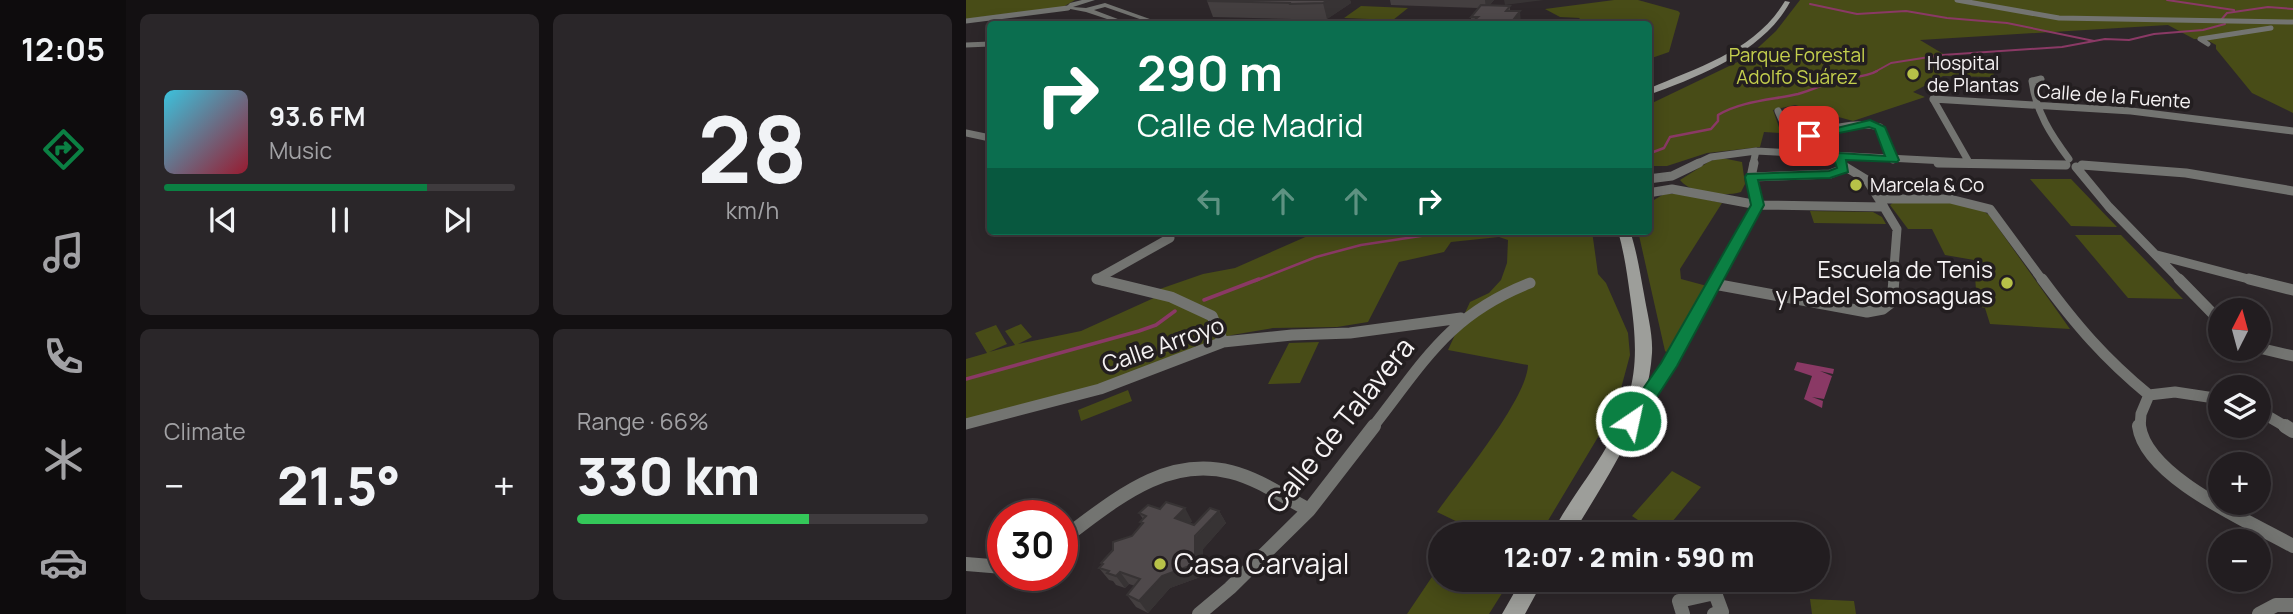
<!DOCTYPE html>
<meta charset="utf-8">
<style>
body{margin:0;font-family:Manrope,sans-serif;background:#2a2629;color:#f1f3f6;height:100vh;display:flex;flex-direction:column;font-size:26px;white-space:nowrap}
*{box-sizing:border-box;margin:0}
p{font-size:23px;color:#a2a2a5}
.icon{flex:none;width:38px;height:38px;fill:none;stroke:currentColor;stroke-width:2;stroke-linecap:round;stroke-linejoin:round}
.map{position:relative;flex:1;overflow:hidden}
.drawer{display:flex;flex-direction:column;gap:14px;padding:14px;background:#131012;width:840px}
.drawer>*{flex:none}
.hud{position:absolute;left:21px;top:21px;width:665px;height:214px;border-radius:7px;box-shadow:0 4px 18px #0003,0 0 0 2px #3f3b3e;background:#0b6e4f;color:#fff;overflow:hidden}
.needle{width:46px;rotate:6deg}
.fabs{position:absolute;left:1242px;top:298px;display:grid;gap:14px}
.fabs a{display:grid;place-items:center;width:63px;height:63px;border-radius:50%;background:#221d20;box-shadow:0 4px 18px #0003,0 0 0 2px #3f3b3e;font-size:35px}
.speed{position:absolute;left:21px;top:500px;display:flex;gap:14px;font-size:35px;font-weight:700;text-align:center}
.speed>*{display:grid;place-content:center;width:91px;height:91px;border-radius:50%;background:#221d20;box-shadow:0 4px 18px #0003,0 0 0 2px #3f3b3e;line-height:1}
.speed .limit{border:10px solid #d22;background:#fff;color:#111}
.pin{position:absolute;display:grid;place-items:center;width:60px;height:60px;color:#fff;margin:-30px;border-radius:14px;box-shadow:0 4px 10px #0006}
.me{position:absolute;width:77px;margin:-38px;rotate:34deg;stroke-linejoin:round;filter:drop-shadow(0 0 5px #0008)}
.turn{display:flex;align-items:center;gap:24px;height:147px;padding:0 35px;font-size:32px}
.turn .icon{width:91px;height:91px;stroke-width:2.5}
.turn b{display:block;font-size:49px;line-height:60px}
.lanes{display:flex;align-items:center;height:66px;padding:0 35px;background:#0003;justify-content:center;gap:35px;direction:ltr}
.lanes .off{opacity:.35}
.big{font-size:52px;font-weight:800;line-height:1.1}
.drawer .widget{flex:1;display:flex;flex-direction:column;justify-content:center;gap:10px;min-width:0;padding:0 24px;border-radius:10px;background:#2a2629}
.drawer .dial{align-items:center;gap:0}
.dial b{font-size:91px;line-height:1}
.song{display:flex;align-items:center;gap:21px}
.cover{width:84px;height:84px;border-radius:10px;background:linear-gradient(135deg,hsl(190 70% 55%),hsl(350 70% 35%))}
.played{height:7px;border-radius:4px;background:linear-gradient(90deg,#0b8043 75%,#3f3b3e 75%)}
.keys{display:flex;justify-content:space-around;direction:ltr}
.heat{display:flex;justify-content:space-between;align-items:center;font-size:38px;direction:ltr}
.charge{height:10px;border-radius:5px;background:linear-gradient(90deg,#34c759 66%,#3f3b3e 0)}
.drawer .tiles{flex:1;display:grid;gap:14px;grid-template-columns:repeat(2,1fr)}
.trip{position:absolute;left:462px;top:522px;width:402px;height:70px;border-radius:35px;background:#221d20;box-shadow:0 4px 18px #0003,0 0 0 2px #3f3b3e;font-weight:800;line-height:70px;text-align:center}
main{display:flex;flex:1;min-height:0}
.tabs{display:flex;flex-direction:column;width:126px;justify-content:space-around;align-items:center;background:#0e0c0d;color:#a2a2a5}
.tabs .icon{width:49px;height:49px}
.tabs .active{color:#0b8043}
.tabs b{font-size:32px;color:#f1f3f6}
.map>svg:first-child{display:block}
.green{fill:#484c17}
.water{fill:#8a3965}
.lines{fill:none;stroke-linecap:round;stroke-linejoin:round}
.stream-far2{stroke:#8a3965;stroke-width:2}
.stream-far1{stroke:#8a3965;stroke-width:2.5}
.stream{stroke:#8a3965;stroke-width:3.5}
.minor-far4{stroke:#737471;stroke-width:5}
.minor-far3{stroke:#737471;stroke-width:7}
.minor-far2{stroke:#737471;stroke-width:9}
.minor-far1{stroke:#737471;stroke-width:11}
.minor{stroke:#737471;stroke-width:14}
.tertiary{fill:#737471;fill-rule:evenodd}
.secondary{fill:#9d9e9a;fill-rule:evenodd}
.wall{fill:#443f40}
.shaded-wall{fill:#373334}
.building{fill:#4f494b;stroke:#373334;stroke-width:2}
.route{fill:#0b8043;stroke:#07532c;stroke-width:2}
.poi-dot{fill:#b7c148;stroke:#231e20;stroke-width:2.5}
.labels{text-anchor:middle;stroke-width:7;stroke-linejoin:round;paint-order:stroke}
.far-park-label{font-size:19px;fill:#c4cf4d;stroke:#231e20}
.far-poi-label{font-size:19px;fill:#f6f3f4;stroke:#231e20;text-anchor:start}
.far-street-label{font-size:19px;fill:#f6f3f4;stroke:#231e20}
.poi-label{font-size:23px;fill:#f6f3f4;stroke:#231e20;text-anchor:end}
.street-label{font-size:23px;fill:#f6f3f4;stroke:#231e20}
.near-street-label{font-size:28px;fill:#f6f3f4;stroke:#231e20}
.near-poi-label{font-size:28px;fill:#f6f3f4;stroke:#231e20;text-anchor:start}
</style>
<main>
<nav class="tabs">
<b>12:05</b>
<svg class="icon active" aria-label="directions" viewBox="0 0 24 24"><path d="M12 3l9 9-9 9-9-9zM9 14v-3h6M13 9l2 2-2 2"/></svg>
<svg class="icon" aria-label="music" viewBox="0 0 24 24"><path d="M9 18V5l10-2v13"/><circle cx="6" cy="18" r="3"/><circle cx="16" cy="16" r="3"/></svg>
<svg class="icon" aria-label="phone" viewBox="0 0 24 24"><path d="M5 4h4l2 5-3 2q2 4 5 5l2-3 5 2v4C11 20 4 13 5 4z"/></svg>
<svg class="icon" aria-label="climate" viewBox="0 0 24 24"><path d="M12 3v18M4 7l16 10M4 17L20 7"/></svg>
<svg class="icon" aria-label="car" viewBox="0 0 24 24"><path d="M5 17H2v-5l4-1 3-4h7l3 4 3 1v5h-3M9 17h6M6 11h13"/><circle cx="7" cy="17" r="2"/><circle cx="17" cy="17" r="2"/></svg>
</nav>
<section class="drawer">
<div class="tiles">
<div class="widget">
<div class="song"><i class="cover"></i><div><b>93.6 FM</b><p>Music</p></div></div>
<div class="played"></div>
<div class="keys"><svg class="icon" aria-label="previous" viewBox="0 0 24 24"><path d="M18 5L8 12l10 7zM5 5v14"/></svg><svg class="icon" aria-label="pause" viewBox="0 0 24 24"><path d="M8 5v14M16 5v14"/></svg><svg class="icon" aria-label="next" viewBox="0 0 24 24"><path d="M6 5l10 7-10 7zM19 5v14"/></svg></div>
</div>
<div class="widget dial"><b>28</b><p>km/h</p></div>
<div class="widget"><p>Climate</p>
<div class="heat"><a>−</a><b class="big">21.5°</b><a>+</a></div>
</div>
<div class="widget"><p>Range · 66%</p><b class="big">330 km</b><div class="charge"></div></div>
</div>
</section>
<div class="map">
<svg width="1327" height="614" viewBox="0 0 1327 614">
<rect width="100%" height="100%" fill="#2d272a"/>
<!-- green -->
<path class="green" d="M0,0H109L97,7L0,19Z
M648,0H672L712,11L714,13L703,52L683,59L682,24H608L614,18L594,17L579,9Z
M834,0H1327V113L1286,93L1250,49V45L1239,39H1228L1202,25L954,40L979,55V59L997,67L1026,70L1029,77L977,76L947,92L959,97L887,121L829,105L807,110L815,133L798,132L794,147L741,153L701,166H683L682,105L782,57L810,31Z
M395,6L442,8L427,20L378,18Z
M756,158L776,162L779,184L775,192C759,197 725,194 714,180L744,161Z
M1064,179H1105L1151,227L1105,226Z
M698,194H715L756,203L714,269L715,279L741,286L702,353L699,351L672,231H682L683,203Z
M928,202C957,202 999,196 1023,215L1104,329L1024,324L1019,308L1011,306L1008,260L979,255L966,229H942L924,205Z
M844,211L907,212L916,217L920,224L848,223Z
M353,231H626L632,274L640,283L662,333L664,355L650,407L574,534H495L500,526L471,512C493,481 561,399 562,365L482,350L504,302L523,293L535,280L541,263L542,240L533,237L485,242L478,252L433,262L402,322L371,327L307,328L266,335L132,387L0,420V359L21,353L9,333L30,325L41,344L23,352L49,345L39,331L55,324L66,337L52,344L115,331L190,297L191,290L237,274L269,268Z
M1109,235H1155L1217,299L1162,298Z
M353,342L334,383L302,384L323,343Z
M162,390L166,401L115,421L112,410Z
M706,471L735,487L696,534H693L666,516Z
M474,565V579H545L523,614H441Z
M844,599L888,601L890,614H846Z"/>
<!-- water -->
<path class="water" d="M831,362L868,369L867,374L854,371L866,376L858,399L846,397L857,401L856,408L838,399L846,376L828,370Z"/>
<g class="lines">
<!-- stream-far2 -->
<path class="stream-far2" d="M1201,0L1268,10
M844,4L891,14L940,11L981,18L1041,23L1128,41
M1255,20L1261,13L1302,7L1327,9
M907,73L925,63L976,55L1096,47L1139,39L1163,40L1188,34L1237,30L1259,24"/>
<!-- stream-far1 -->
<path class="stream-far1" d="M682,154L698,148L704,137L745,129L752,121V115C775,101 805,100 832,94C844,91 856,85 868,81C882,76 897,79 911,71
M289,281L350,257L395,245L461,235V231"/>
<!-- stream -->
<path class="stream" d="M238,300L293,279
M0,379L173,331L190,325L209,311"/>
<!-- minor-far4 -->
<path class="minor-far4" d="M991,0L1093,18L1327,22
M0,21L102,8
M1242,44L1234,39L1305,28
M0,45L24,44"/>
<!-- minor-far3 -->
<path class="minor-far3" d="M1075,79L1066,81C1070,112 1085,135 1103,159
M967,99L1165,111L1327,131
M967,99L1004,164
M812,111L819,127L842,135
M0,133L24,138
M828,153L827,140C856,131 884,120 914,127L927,160
M876,161V164
M730,164L745,157L790,151L1037,164
M787,164L790,151"/>
<!-- minor-far2 -->
<path class="minor-far2" d="M788,163L785,177L792,205
M972,163L1100,165
M1116,165L1220,173L1327,191
M878,166L901,180L913,199H984L1024,209L1077,281
M1110,167L1143,207L1215,281
M785,177L864,174L877,169L876,163
M682,179L706,176L733,163
M682,193L706,189L792,205L918,207
M913,199L931,229L927,281
M1191,255L1290,281
M137,281L131,279L204,238
M750,281L792,205"/>
<!-- minor-far1 -->
<path class="minor-far1" d="M131,279L205,297L246,316L257,342
M1076,279C1110,325 1138,358 1183,395
M1213,279L1255,322
M1283,279L1327,290
M748,284L901,312L917,309L926,302L928,279
M1293,348L1327,356
M1293,411L1322,428
M668,416L702,366L751,279
M0,424L134,389L257,342L326,335L384,333L495,318
M406,428C458,362 482,315 564,283
M1174,428L1175,414L1183,395L1209,392L1255,399"/>
<!-- minor -->
<path class="minor" d="M1173,426C1180,478 1285,522 1327,546
M1319,426L1327,431
M96,539C147,502 198,455 265,472C293,479 318,497 343,510
M0,564L37,567
M233,614L264,588L343,510L408,426
M717,614L713,601L749,593L756,612L748,614
M1293,614L1310,605H1327"/>
<!-- tertiary -->
<path class="tertiary" d="M116,0H129L107,7L120,8L139,3L195,23L188,24L139,7L128,10L165,24H156L120,12L99,8L104,3Z"/>
<!-- secondary -->
<path class="secondary" d="M819,1L824,2C798,51 733,77 682,95V89C734,66 789,51 819,1Z
M652,231H664C671,252 674,273 678,294C681,313 687,333 686,353C682,421 640,478 607,534H586C601,503 624,476 641,446C672,390 673,357 664,295C661,273 658,252 652,231Z
M556,579H578L559,614H536Z"/>
</g>
<!-- wall -->
<path class="wall" d="M244,0H384L385,3L361,19L327,20V19L247,17L241,1Z
M424,0H528L523,6H544V11L505,23V17L512,8L425,5Z
M253,511L260,523L237,549V576L204,588L182,613L170,607L161,595L169,586L163,584L159,588L150,585L147,581L143,580L133,568L136,565L135,563L166,536L176,525L174,522L177,519L173,513L226,521L224,523L228,525Z"/>
<!-- shaded-wall -->
<path class="shaded-wall" d="M362,0H384L385,3L361,19L357,3Z
M519,0H528L520,9Z
M538,0H578L539,5Z
M554,11L555,24H544Z
M219,508L226,521L217,531L209,518Z
M253,511L260,523L237,549V576L204,588L182,613L173,601Z
M154,572L163,584L159,588L150,576Z"/>
<!-- building -->
<path class="building" d="M244,0H362L357,3L323,4L325,3L241,1Z
M515,5L544,6L540,11H554L544,24H504L512,17H505Z
M200,502L219,508L209,518L228,525L244,508L253,511L229,536V564L196,576L173,601L161,595L174,579L154,572L150,576L141,573L143,571L133,568L137,564L135,563L147,550V542L166,536L177,523L174,522L180,516L173,513L182,505L194,509Z"/>
<!-- route -->
<path class="route" d="M904,120L919,127L933,160L931,162L880,160L882,172L864,178L792,180L798,205L711,366L672,426H658L655,421L658,416L695,363L785,205L779,177L781,174L863,171L871,168L867,156L873,153L919,156L909,129L903,127L843,139L837,136Z"/>
<!-- markers -->
<g class="poi-dot">
<circle cx="947" cy="74" r="7"/>
<circle cx="890" cy="185" r="7"/>
<circle cx="1041" cy="283" r="7"/>
<circle cx="194" cy="564" r="7"/>
</g>
<g class="labels">
<!-- far-park labels -->
<g class="far-park-label">
<text x="831" y="62">Parque Forestal<tspan x="831" dy="22">Adolfo Suárez</tspan></text>
</g>
<!-- far-poi labels -->
<g class="far-poi-label">
<text x="961" y="70">Hospital<tspan x="961" dy="22">de Plantas</tspan></text>
<text x="904" y="192">Marcela &amp; Co</text>
</g>
<!-- far-street labels -->
<g class="far-street-label">
<text transform="translate(1148 96) rotate(4)" y="7">Calle de la Fuente</text>
</g>
<!-- poi labels -->
<g class="poi-label">
<text x="1027" y="278">Escuela de Tenis<tspan x="1027" dy="26">y Padel Somosaguas</tspan></text>
</g>
<!-- street labels -->
<g class="street-label">
<text transform="translate(197 345) rotate(-19)" y="8">Calle Arroyo</text>
</g>
<!-- near-street labels -->
<g class="near-street-label">
<text transform="translate(374 425) rotate(-51)" y="10">Calle de Talavera</text>
</g>
<!-- near-poi labels -->
<g class="near-poi-label">
<text x="208" y="574">Casa Carvajal</text>
</g>
</g>
</svg>
<div class="fabs">
<a><svg class="needle" viewBox="-14 -14 28 28"><path d="M0-13l5 13h-10z" fill="#e53935"/><path d="M0 13l5-13h-10z" fill="#a2a2a5"/></svg></a>
<a><svg class="icon" aria-label="layers" viewBox="0 0 24 24"><path d="M12 4l9 5-9 5-9-5zM3 14l9 5 9-5"/></svg></a>
<a>+</a>
<a>−</a>
</div>
<div class="speed"><div class="limit">30</div></div>
<div class="pin" style="left:843px;top:136px;background:#d93025"><svg class="icon" aria-label="arrive" viewBox="0 0 24 24"><path d="M6 21V4h12l-3 4 3 4H6"/></svg></div>
<svg class="me" style="left:665px;top:421px" viewBox="-20 -20 40 40"><circle r="17" fill="#0b8043" stroke="#fff" stroke-width="3"/><path d="M0-11L8 9 0 5-8 9z" fill="#fff"/></svg>
<div class="trip">12:07 · 2 min · 590 m</div>
<div class="hud">
<div class="turn"><svg class="icon" aria-label="right" viewBox="0 0 24 24"><path d="M7 20v-9h11M14 6l5 5-5 5"/></svg><div><b>290 m</b>Calle de Madrid</div></div>
<div class="lanes"><svg class="icon off" aria-label="left" viewBox="0 0 24 24"><path d="M17 20v-9H6M10 6l-5 5 5 5"/></svg><svg class="icon off" aria-label="ahead" viewBox="0 0 24 24"><path d="M12 20V5M6 11l6-6 6 6"/></svg><svg class="icon off" aria-label="ahead" viewBox="0 0 24 24"><path d="M12 20V5M6 11l6-6 6 6"/></svg><svg class="icon" aria-label="right" viewBox="0 0 24 24"><path d="M7 20v-9h11M14 6l5 5-5 5"/></svg></div>
</div>
</div>
</main>
